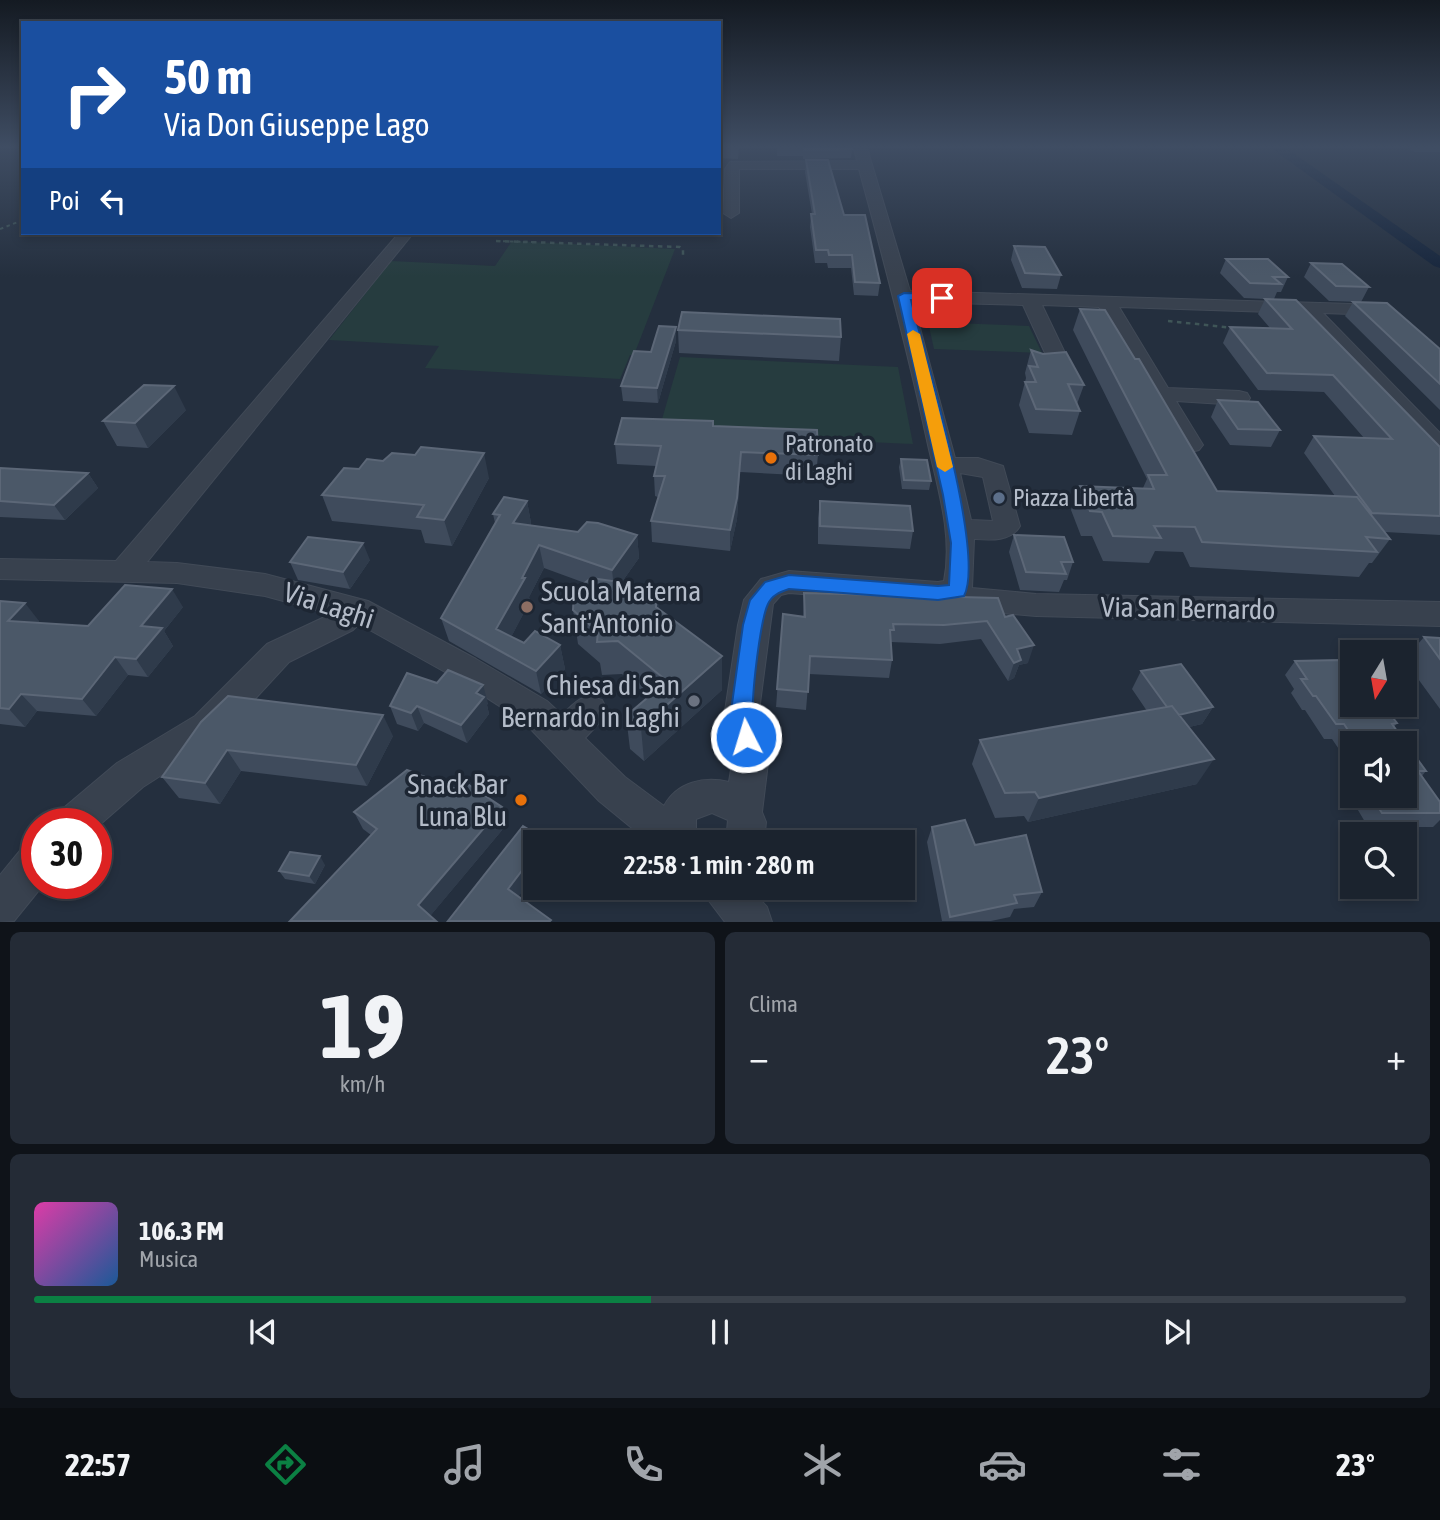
<!DOCTYPE html>
<html lang="it">
<meta charset="utf-8">
<style>
body{margin:0;font-family:"Asap Condensed",sans-serif;background:#242b36;color:#f1f3f6;height:100vh;display:flex;flex-direction:column;font-size:26px;white-space:nowrap}
*{box-sizing:border-box;margin:0}
p{font-size:23px;color:#a0a4aa}
.icon{flex:none;width:38px;height:38px;fill:none;stroke:currentColor;stroke-width:2;stroke-linecap:round;stroke-linejoin:round}
.map{position:relative;height:922px;overflow:hidden}
.sheet{display:flex;flex-direction:column;gap:10px;padding:10px;background:#0f1319;flex:1}
.sheet>*{flex:none}
.top-card{position:absolute;left:21px;top:21px;width:700px;height:214px;border-radius:0px;box-shadow:0 4px 10px #0003,0 0 0 2px #39404a;background:#1a4fa0;color:#fff;overflow:hidden}
.needle{width:46px;rotate:191deg}
.fabs{position:absolute;left:1340px;top:640px;display:grid;gap:14px}
.fabs a{display:grid;place-items:center;width:77px;height:77px;border-radius:0px;background:#1b232e;box-shadow:0 4px 10px #0003,0 0 0 2px #39404a;font-size:35px}
.speed{position:absolute;left:21px;top:808px;display:flex;gap:14px;font-size:35px;font-weight:700;text-align:center}
.speed>*{display:grid;place-content:center;width:91px;height:91px;border-radius:50%;background:#1b232e;box-shadow:0 4px 10px #0003,0 0 0 2px #39404a;line-height:1}
.speed .limit{border:10px solid #d22;background:#fff;color:#111}
.pin{position:absolute;display:grid;place-items:center;width:60px;height:60px;color:#fff;margin:-30px;border-radius:14px;box-shadow:0 4px 10px #0006}
.me{position:absolute;width:77px;margin:-38px;rotate:355deg;stroke-linejoin:round;filter:drop-shadow(0 0 5px #0008)}
.turn{display:flex;align-items:center;gap:24px;height:147px;padding:0 28px;font-size:32px}
.turn .icon{width:91px;height:91px;stroke-width:2.5}
.turn b{display:block;font-size:49px;line-height:60px}
.then{display:flex;align-items:center;height:66px;padding:0 28px;background:#0003;gap:14px;font-size:26px}
.big{font-size:52px;font-weight:600;line-height:1.1}
.sheet .widget{flex:1;display:flex;flex-direction:column;justify-content:center;gap:10px;min-width:0;padding:0 24px;border-radius:10px;background:#242b36}
.sheet .dial{align-items:center;gap:0}
.dial b{font-size:91px;line-height:1}
.song{display:flex;align-items:center;gap:21px}
.cover{width:84px;height:84px;border-radius:10px;background:linear-gradient(135deg,hsl(320 70% 55%),hsl(210 70% 35%))}
.played{height:7px;border-radius:4px;background:linear-gradient(90deg,#0b8043 45%,#39404a 45%)}
.keys{display:flex;justify-content:space-around;direction:ltr}
.heat{display:flex;justify-content:space-between;align-items:center;font-size:38px;direction:ltr}
.sheet .tiles{flex:1;display:grid;gap:10px;grid-template-columns:1fr 1fr}
.widget:last-child{grid-column:span 2}
.trip{position:absolute;left:523px;top:830px;width:392px;height:70px;border-radius:0px;background:#1b232e;box-shadow:0 4px 10px #0003,0 0 0 2px #39404a;font-weight:600;line-height:70px;text-align:center}
.dock{display:flex;height:112px;justify-content:space-around;align-items:center;background:#0b0e12;color:#a0a4aa}
.dock .icon{width:49px;height:49px}
.dock .selected{color:#0b8043}
.dock b{font-size:32px;color:#f1f3f6}
.map>svg:first-child{display:block}
.green{fill:#263c3f}
.lines{fill:none;stroke-linecap:round;stroke-linejoin:round}
.canal{fill:#17263c;fill-rule:evenodd}
.minor-casing{stroke:#414a57;stroke-width:2}
.path-far1{stroke:#3f5557;stroke-width:2;stroke-dasharray:3.5 3.5;stroke-linecap:butt}
.path{stroke:#3f5557;stroke-width:2.5;stroke-dasharray:4.5 4.5;stroke-linecap:butt}
.minor{fill:#38414e;fill-rule:evenodd}
.wall{fill:#3f4b5c}
.shaded-wall{fill:#2f3b4b}
.building{fill:#4b5868;stroke:#5c6777;stroke-width:2}
.route{fill:#1a73e8;stroke:#114b97;stroke-width:2}
.slow{fill:#f59e0b}
.food-dot{fill:#e8710a;stroke:#1d2633;stroke-width:2.5}
.service-dot{fill:#5c6f8a;stroke:#1d2633;stroke-width:2.5}
.education-dot{fill:#8d6e63;stroke:#1d2633;stroke-width:2.5}
.worship-dot{fill:#6b7280;stroke:#1d2633;stroke-width:2.5}
.labels{text-anchor:middle;stroke-width:7;stroke-linejoin:round;paint-order:stroke}
.poi-label{font-size:24px;fill:#b4bcc9;stroke:#1d2633;text-anchor:start}
.near-poi-label{font-size:28px;fill:#b4bcc9;stroke:#1d2633;text-anchor:end}
.near-street-label{font-size:28px;fill:#b4bcc9;stroke:#1d2633}
</style>
<div class="map">
<svg width="1440" height="922" viewBox="0 0 1440 922">
<rect width="100%" height="100%" fill="#242f3e"/>
<!-- green -->
<path class="green" d="M512,241L675,249L634,355H630L620,379L425,368L439,346L329,340L391,261L495,266Z
M928,322L1029,326L1042,353L934,349Z
M680,357L898,367L913,444L658,433Z"/>
<g class="lines">
<!-- canal -->
<path class="canal" d="M1271,148H1286L1440,256V268L1434,266Z"/>
<!-- minor casing -->
<g class="minor-casing">
<path id="minor" d="M854,148H867L910,291L1386,305L1388,309L1386,313L1379,315L1323,313L1440,433V454L1432,452L1301,313L1119,307L1168,388L1239,391L1247,393L1250,398L1247,403L1239,405L1176,401L1203,445L1199,450L1191,452L1183,450L1179,445L1099,307L1042,305L1065,353L1050,374H1036L1032,370L1045,353L1023,305L913,302L955,458H978L1003,466L1020,526C1011,542 990,540 974,539L972,588L1036,594L1440,602V626L1036,616L969,610L959,607L956,602L938,604L789,593L781,595L773,604L759,711L768,763L762,812L766,822L764,842H726L728,820L712,813L696,819V842H649L599,801L523,721L454,677L359,624L353,630L289,662L219,738L143,787L96,828V824H54L60,811L117,763L195,716L267,644L331,614L265,596L177,583L0,579V559L116,561L399,233L408,234L410,237L147,562L177,563L265,574L368,601L476,659L547,701L562,715C576,702 581,692 602,700L607,710L602,720L585,738L625,777L664,806C677,782 704,776 729,782L732,763L725,711L738,625L744,600L761,579L789,571L938,582L944,581C953,536 938,489 928,445C908,352 884,261 859,169H739V213L731,218L723,213L725,169L730,162L857,161ZM960,473L983,477L993,521L971,520Z
M37,842V884H44L14,921L0,922V875L23,847Z
M703,887H749L767,907L772,922H725L709,901Z"/>
</g>
<!-- path-far1 -->
<path class="path-far1" d="M0,229L23,220
M496,241L533,242"/>
<!-- path -->
<path class="path" d="M496,241L680,247L683,249V255
M1168,321L1234,328"/>
<!-- minor -->
<use href="#minor" class="minor"/>
</g>
<!-- wall -->
<path class="wall" d="M719,148H739L738,159L719,158Z
M777,148H851L852,149L851,158L803,159V156H777Z
M1408,148H1440V152H1414Z
M806,160L844,215L880,283L878,296L854,295L851,268H828L827,263H815L810,227L811,214H812L805,172Z
M1014,246L1061,275L1057,289L1022,288L1011,260Z
M1226,259L1288,277L1281,292H1277L1274,299L1440,447V535L1385,532L1390,539L1372,563H1369L1359,577L1190,567L1183,552L1155,551L1149,563L1103,561L1092,536H1081L1071,510L1080,486L1143,488L1147,479L1073,330L1080,309L1217,491L1335,496L1304,453L1314,436L1364,438L1324,392L1258,390L1223,343L1230,327L1270,328L1258,314L1265,299L1244,298L1220,273Z
M1311,263L1369,287L1361,302L1329,301L1304,277Z
M1353,302L1440,349V410L1345,316Z
M678,330L841,337L839,361L679,353Z
M676,341L658,403L623,401L621,386L651,352Z
M1031,350L1084,385L1077,404L1080,411L1072,435L1029,433L1019,405L1026,378L1025,373Z
M1218,400L1280,430L1271,447L1230,445L1211,417Z
M186,410L148,448L117,446L103,421Z
M713,426L818,455L816,476L740,472L737,519L730,551L652,542L651,521L658,497L655,496L654,476L656,466L617,464L615,444Z
M901,459L931,481L929,490L902,489L899,467Z
M0,468L88,473L98,488L65,520L0,517Z
M359,469L489,478L452,546L425,543L421,530L332,521L322,495Z
M527,501L531,523L530,526L578,532L637,535L639,558L619,586L620,590L659,610L722,656V690L644,761L630,749L626,716L649,697L622,674L602,675L600,663L578,644L573,610L585,583L544,568L529,597L530,601L511,637L524,643L560,645L565,669L541,694L449,641L441,618L495,523L493,514Z
M820,501L913,531L910,549L818,544V518Z
M1014,535L1073,562L1067,580H1064L1059,592L1020,590L1009,552Z
M370,560L350,589L298,580L290,562Z
M804,593L1005,617L1028,663L1019,665L1014,678L1008,681L981,639L940,644L891,642L892,660L889,678L809,674L806,710L776,707L783,614L803,616Z
M0,601L39,621L37,623L88,626L183,607L164,631L173,646L148,677L128,675L96,716L37,711L25,727L0,724Z
M1424,637L1440,638V709L1405,661V659Z
M1295,661L1348,671L1397,723L1394,727L1426,771L1422,776L1440,802V820L1433,827H1368L1352,800L1355,796H1405V744H1353V770L1332,739H1324L1305,710H1302L1291,693L1294,689L1285,675Z
M1141,671L1213,707L1202,724L1189,727L1197,784L1028,822L1024,816L995,818L972,764L980,740L1147,711L1132,689Z
M488,703L487,705L489,714L467,743L424,723L418,731L397,724L390,706Z
M201,722L393,736L367,786L241,771L220,804L179,798L162,777Z
M354,812L508,823L430,916L290,921L371,835L363,829Z
M932,827L975,845L1042,892L1034,907L1014,909L1010,917L991,921H942L927,842Z
M325,865L315,884L285,879L279,871Z"/>
<!-- shaded-wall -->
<path class="shaded-wall" d="M676,327V341L658,403L657,388Z
M174,386L186,410L148,448L135,423Z
M741,452L737,519L730,551V530Z
M484,453L489,478L452,546L444,520Z
M88,473L98,488L65,520L54,505Z
M527,501L531,523L518,546L513,523Z
M637,535L639,558L619,586L623,616L618,623L612,570Z
M363,543L370,560L350,589L343,572Z
M539,545L544,568L529,597L530,601L503,653L496,629L522,578Z
M657,588L660,622L656,607Z
M172,589L183,607L164,631L173,646L148,677L136,659L141,626Z
M25,603L39,621L22,638L8,621Z
M560,645L565,669L541,694L536,671Z
M1034,645L1028,663L1019,665L1014,678L1008,681L1014,663L1017,649Z
M722,656V690L644,761L641,728Z
M115,657L128,675L96,716L82,699Z
M483,685L488,703L487,705L489,714L467,743L461,725L476,693Z
M21,694L37,711L25,727L9,709Z
M417,706L424,723L418,731L411,713Z
M1213,707L1202,724L1163,733L1174,716Z
M383,715L393,736L367,786L356,765Z
M227,750L241,771L220,804L205,783Z
M1214,759L1197,784L1028,822L1039,798Z
M502,807L508,823L426,921L418,905Z
M536,852V874L513,904L508,889Z
M320,856L325,865L315,884L309,876Z"/>
<!-- building -->
<path class="building" d="M804,148H851L852,149L804,150Z
M806,160H828L844,215H865L880,283L855,282L852,255H829L828,250H816L811,214H815Z
M1014,246L1045,247L1061,275L1025,273Z
M1226,259H1268L1288,277H1273L1281,284L1250,283Z
M1311,263L1342,264L1369,287L1336,286Z
M1265,299L1296,300L1440,447V516L1372,513L1314,436L1392,439L1333,375L1267,373L1230,327L1292,329Z
M1353,302L1387,303L1440,349V384Z
M1080,309L1105,310L1135,359H1139L1217,491L1357,497L1390,539L1366,537L1377,552L1202,542L1195,527L1154,526L1161,538L1113,536L1102,512L1090,511L1080,486L1154,489L1148,475H1167Z
M682,312L840,319L841,337L678,330Z
M659,326L676,327L657,388L621,386L634,351L651,352Z
M1031,350L1043,354L1066,352L1084,385L1068,384L1080,411L1036,409L1025,382H1036L1029,366L1038,367Z
M144,385L174,386L135,423L103,421Z
M1218,400L1258,402L1280,430L1238,429Z
M622,418L713,421V426L817,430L818,455L741,452L737,498L730,530L651,521L665,476H654L661,446L615,444Z
M421,447L484,453L444,520L417,517L424,505L322,495L344,468L359,469L367,459L383,461L392,453L415,455Z
M901,459L927,460L931,481L904,480Z
M0,468L88,473L54,505L0,501Z
M504,497L527,501L513,523L578,532L587,522L598,523L637,535L612,570L539,545L522,578H525L496,629L524,643L535,631L560,645L536,671L441,618L500,515L493,514Z
M820,501L910,506L913,531L820,526Z
M1014,535L1064,537L1073,562H1061L1066,574L1026,572Z
M308,537L363,543L343,572L290,562Z
M591,578L619,582L614,590L657,588L656,607L722,656L641,728L626,716L667,681L618,641L597,642L598,632L573,610L574,591Z
M125,585L172,589L141,626L162,628L136,659L115,657L82,699L21,694L9,709L0,708V601L25,603L8,621L88,626Z
M804,593L998,598L1005,617L1013,615L1034,645L1017,649L1021,660L1014,663L987,621L944,625L893,624L894,630H890L892,660L810,656L808,692L777,689L783,614L805,617Z
M1424,637L1440,638V659Z
M1340,660L1348,671H1353V705H1383L1397,723L1392,724L1426,771H1418L1440,802V813H1382L1371,796H1405V744H1357L1344,724H1336L1316,696H1313L1301,679H1307L1295,661Z
M1181,664L1213,707L1179,715L1172,706L1167,707L1141,671Z
M448,670L483,685L476,693L484,697L461,725L417,706L411,713L390,706L407,673L437,683Z
M228,696L383,715L356,765L227,750L205,783L162,777L201,722Z
M1172,706L1214,759L1039,798L1035,792L1005,793L980,740Z
M407,770L456,789L463,781L502,807L418,905L436,921H290L377,829L354,812Z
M965,820L975,845L1026,835L1042,892L1014,895L1017,903L950,917L932,827Z
M523,826L545,839L543,842H536V852L508,889L551,920L550,921H448Z
M290,852L320,856L309,876L279,871Z"/>
<!-- sky -->
<linearGradient id="sky" x2="0" y2="1"><stop stop-color="#141a22"/><stop offset="0.53" stop-color="#3f4d63"/><stop offset="1" stop-color="#3f4d63" stop-opacity="0"/></linearGradient>
<rect width="1440" height="277" fill="url(#sky)"/>
<!-- route -->
<path class="route" d="M904,293L942,294L948,298L942,301L911,300C924,354 986,554 964,596L938,600L789,589C780,592 772,595 768,604C760,621 752,693 753,712C754,724 759,733 754,744L746,747L738,744L731,711L743,625L750,600L765,582L789,575L938,586L949,585L951,543L943,495L898,296Z"/>
<!-- slow -->
<path class="slow" d="M913,330L920,334L953,467L945,472L937,467L907,334Z"/>
<!-- markers -->
<g class="food-dot">
<circle cx="771" cy="458" r="7"/>
<circle cx="521" cy="800" r="7"/>
</g>
<circle class="service-dot" cx="999" cy="498" r="7"/>
<circle class="education-dot" cx="527" cy="607" r="7"/>
<circle class="worship-dot" cx="694" cy="701" r="7"/>
<g class="labels">
<!-- poi labels -->
<g class="poi-label">
<text x="785" y="452">Patronato<tspan x="785" dy="28">di Laghi</tspan></text>
<text x="1013" y="506">Piazza Libertà</text>
</g>
<!-- near-poi labels -->
<g class="near-poi-label">
<text x="541" y="601" text-anchor="start">Scuola Materna<tspan x="541" dy="32">Sant'Antonio</tspan></text>
<text x="680" y="695">Chiesa di San<tspan x="680" dy="32">Bernardo in Laghi</tspan></text>
<text x="507" y="794">Snack Bar<tspan x="507" dy="32">Luna Blu</tspan></text>
</g>
<!-- near-street labels -->
<g class="near-street-label">
<text transform="translate(329 605) rotate(18)" y="10">Via Laghi</text>
<text transform="translate(1188 608) rotate(1)" y="10">Via San Bernardo</text>
</g>
</g>
</svg>
<div class="fabs">
<a><svg class="needle" viewBox="-14 -14 28 28"><path d="M0-13l5 13h-10z" fill="#e53935"/><path d="M0 13l5-13h-10z" fill="#a0a4aa"/></svg></a>
<a><svg class="icon" aria-label="sound" viewBox="0 0 24 24"><path d="M4 9h4l5-4v14l-5-4H4zM17 9q2 3 0 6"/></svg></a>
<a><svg class="icon" aria-label="search" viewBox="0 0 24 24"><circle cx="10" cy="10" r="6"/><path d="M15 15l6 6"/></svg></a>
</div>
<div class="speed"><div class="limit">30</div></div>
<div class="pin" style="left:942px;top:298px;background:#d93025"><svg class="icon" aria-label="arrive" viewBox="0 0 24 24"><path d="M6 21V4h12l-3 4 3 4H6"/></svg></div>
<svg class="me" style="left:746px;top:737px" viewBox="-20 -20 40 40"><circle r="17" fill="#1a73e8" stroke="#fff" stroke-width="3"/><path d="M0-11L8 9 0 5-8 9z" fill="#fff"/></svg>
<div class="trip">22:58 · 1 min · 280 m</div>
<div class="top-card">
<div class="turn"><svg class="icon" aria-label="right" viewBox="0 0 24 24"><path d="M7 20v-9h11M14 6l5 5-5 5"/></svg><div><b>50 m</b>Via Don Giuseppe Lago</div></div>
<div class="then">Poi<svg class="icon" aria-label="left" viewBox="0 0 24 24"><path d="M17 20v-9H6M10 6l-5 5 5 5"/></svg></div>
</div>
</div>
<section class="sheet">
<div class="tiles">
<div class="widget dial"><b>19</b><p>km/h</p></div>
<div class="widget"><p>Clima</p>
<div class="heat"><a>−</a><b class="big">23°</b><a>+</a></div>
</div>
<div class="widget">
<div class="song"><i class="cover"></i><div><b>106.3 FM</b><p>Musica</p></div></div>
<div class="played"></div>
<div class="keys"><svg class="icon" aria-label="previous" viewBox="0 0 24 24"><path d="M18 5L8 12l10 7zM5 5v14"/></svg><svg class="icon" aria-label="pause" viewBox="0 0 24 24"><path d="M8 5v14M16 5v14"/></svg><svg class="icon" aria-label="next" viewBox="0 0 24 24"><path d="M6 5l10 7-10 7zM19 5v14"/></svg></div>
</div>
</div>
</section>
<nav class="dock">
<b>22:57</b>
<svg class="icon selected" aria-label="directions" viewBox="0 0 24 24"><path d="M12 3l9 9-9 9-9-9zM9 14v-3h6M13 9l2 2-2 2"/></svg>
<svg class="icon" aria-label="music" viewBox="0 0 24 24"><path d="M9 18V5l10-2v13"/><circle cx="6" cy="18" r="3"/><circle cx="16" cy="16" r="3"/></svg>
<svg class="icon" aria-label="phone" viewBox="0 0 24 24"><path d="M5 4h4l2 5-3 2q2 4 5 5l2-3 5 2v4C11 20 4 13 5 4z"/></svg>
<svg class="icon" aria-label="climate" viewBox="0 0 24 24"><path d="M12 3v18M4 7l16 10M4 17L20 7"/></svg>
<svg class="icon" aria-label="car" viewBox="0 0 24 24"><path d="M5 17H2v-5l4-1 3-4h7l3 4 3 1v5h-3M9 17h6M6 11h13"/><circle cx="7" cy="17" r="2"/><circle cx="17" cy="17" r="2"/></svg>
<svg class="icon" aria-label="filters" viewBox="0 0 24 24"><path d="M4 7h16M4 17h16"/><circle cx="9" cy="7" r="2"/><circle cx="15" cy="17" r="2"/></svg>
<b>23°</b>
</nav>
